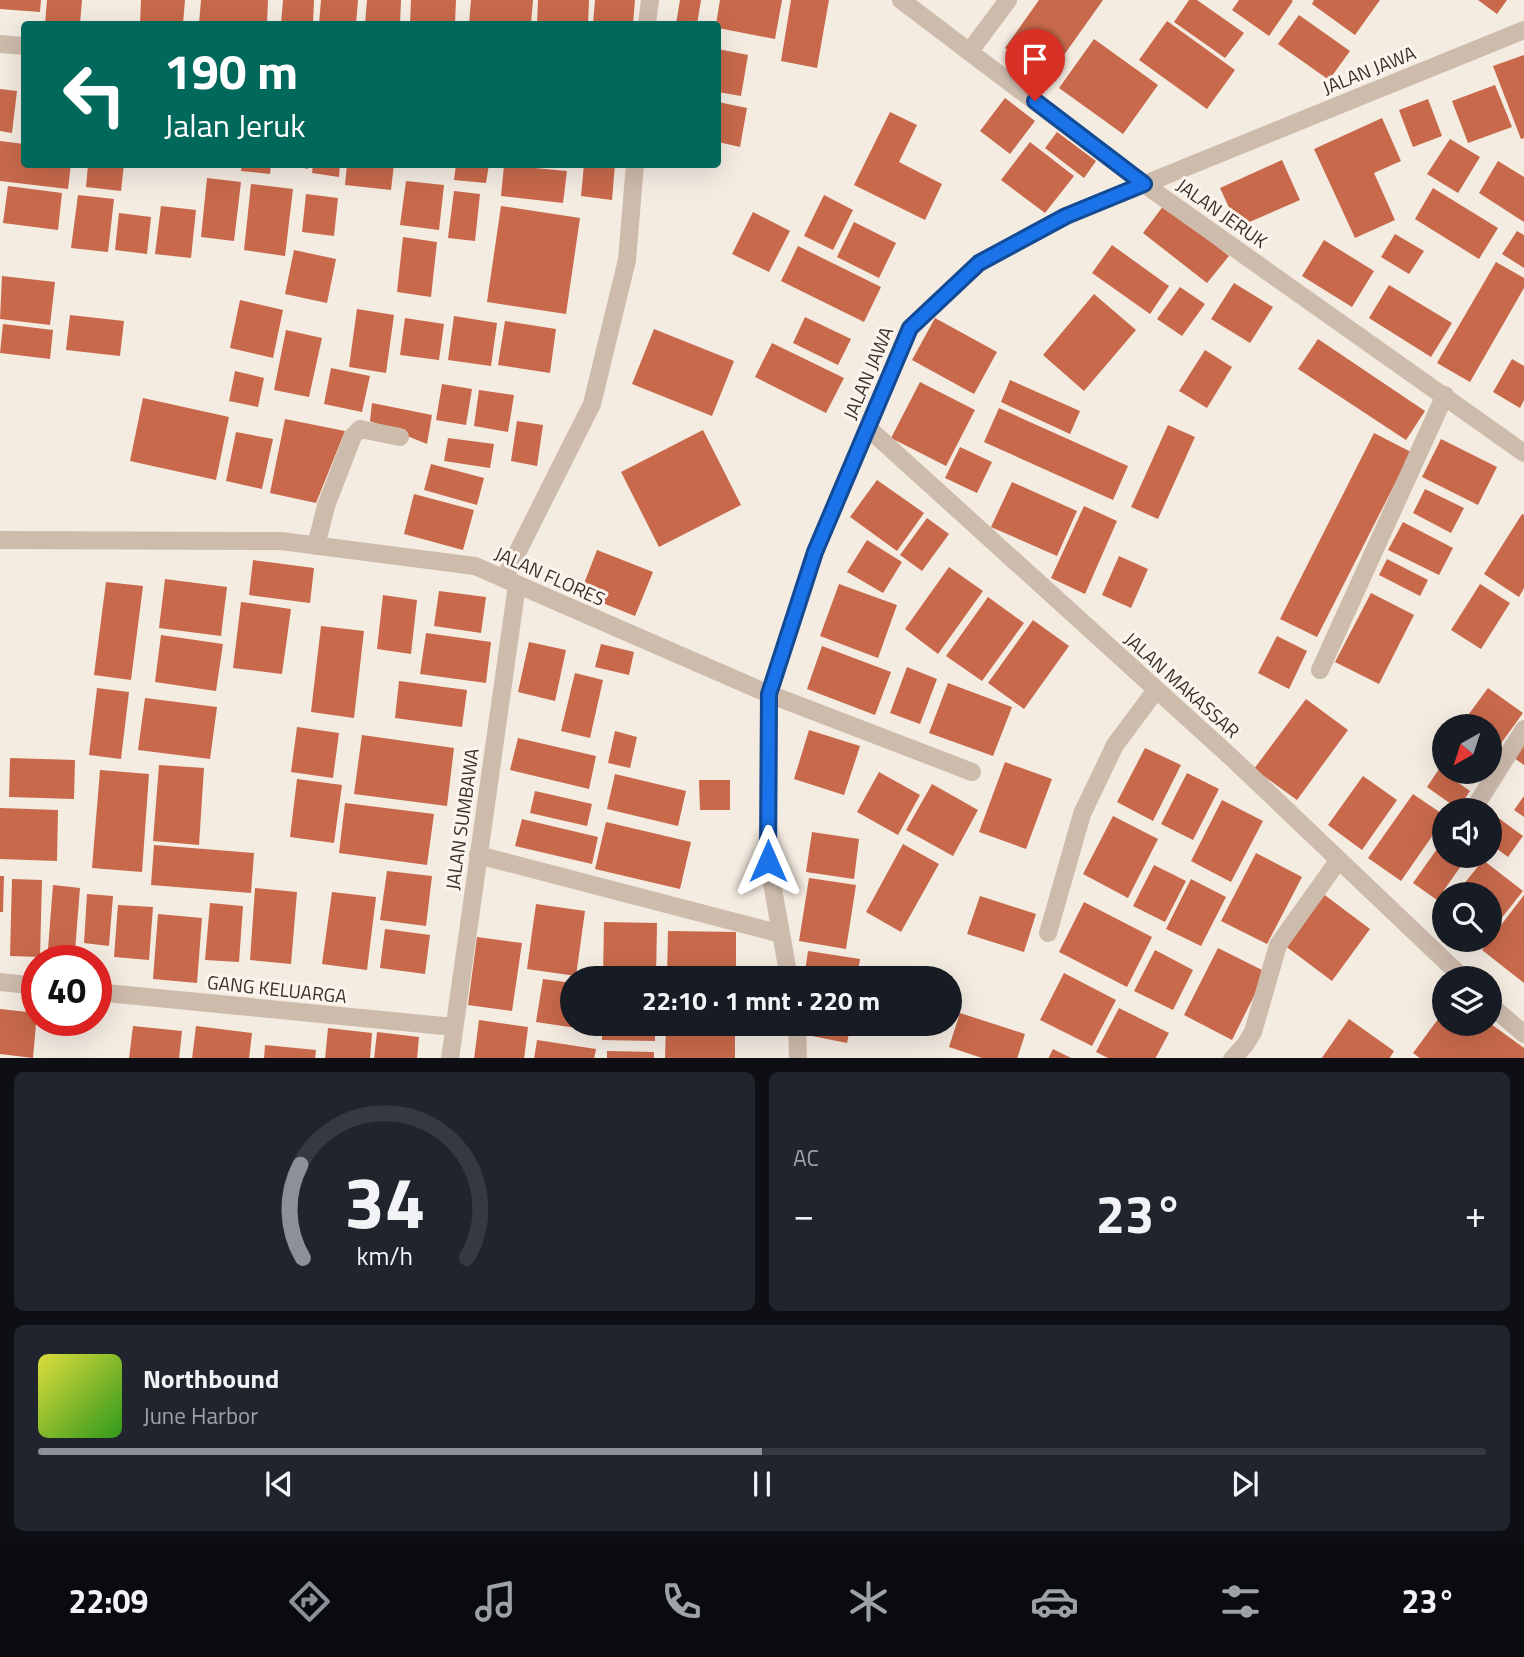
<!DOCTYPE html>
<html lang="id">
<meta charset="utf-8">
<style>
body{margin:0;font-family:"Titillium Web",sans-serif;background:#20242c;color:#f1f3f6;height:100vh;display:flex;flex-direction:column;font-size:26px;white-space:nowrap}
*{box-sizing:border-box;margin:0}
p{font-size:23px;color:#9ea1a6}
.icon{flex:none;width:38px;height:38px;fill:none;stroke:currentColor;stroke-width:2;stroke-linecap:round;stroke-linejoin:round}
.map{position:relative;height:1058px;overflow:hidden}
.details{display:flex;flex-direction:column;gap:14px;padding:14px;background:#0d0f14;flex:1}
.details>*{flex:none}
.hud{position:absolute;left:21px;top:21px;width:700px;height:147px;border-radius:7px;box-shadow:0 7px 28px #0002;background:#00695c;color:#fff;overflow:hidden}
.needle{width:46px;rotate:219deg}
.controls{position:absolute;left:1432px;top:714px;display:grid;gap:14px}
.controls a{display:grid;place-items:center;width:70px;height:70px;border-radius:50%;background:#171b24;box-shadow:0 7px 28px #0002;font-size:35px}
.speed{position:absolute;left:21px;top:945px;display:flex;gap:14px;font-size:35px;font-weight:700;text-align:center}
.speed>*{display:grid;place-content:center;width:91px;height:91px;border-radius:50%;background:#171b24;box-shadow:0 7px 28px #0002;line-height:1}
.speed .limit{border:10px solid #d22;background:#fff;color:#111}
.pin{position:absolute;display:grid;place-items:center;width:60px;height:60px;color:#fff;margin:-72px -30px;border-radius:50% 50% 50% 0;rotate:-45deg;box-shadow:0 0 7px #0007}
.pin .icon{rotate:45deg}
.me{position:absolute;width:77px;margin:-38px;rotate:0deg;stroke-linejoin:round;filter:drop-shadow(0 0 5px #0008)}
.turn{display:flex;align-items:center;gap:24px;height:147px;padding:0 28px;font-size:32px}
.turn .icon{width:91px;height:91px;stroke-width:2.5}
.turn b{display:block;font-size:49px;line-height:60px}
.big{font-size:52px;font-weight:700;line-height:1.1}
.details .widget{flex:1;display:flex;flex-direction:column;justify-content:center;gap:10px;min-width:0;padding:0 24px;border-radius:10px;background:#20242c}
.details .dial{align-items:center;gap:0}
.dial svg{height:182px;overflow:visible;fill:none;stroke:#363941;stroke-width:7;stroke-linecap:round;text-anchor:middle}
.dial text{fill:#f1f3f6;stroke:none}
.song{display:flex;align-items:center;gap:21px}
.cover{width:84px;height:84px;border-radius:10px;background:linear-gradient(135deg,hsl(60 70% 55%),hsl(110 70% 35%))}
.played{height:7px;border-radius:4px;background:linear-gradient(90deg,#8c9099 50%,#363941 50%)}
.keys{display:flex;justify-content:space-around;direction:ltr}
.heat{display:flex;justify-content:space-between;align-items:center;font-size:38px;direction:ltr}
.details .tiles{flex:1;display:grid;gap:14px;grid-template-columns:1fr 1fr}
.widget:last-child{grid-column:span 2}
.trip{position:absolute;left:560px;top:966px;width:402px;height:70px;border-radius:35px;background:#171b24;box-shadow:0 7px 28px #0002;font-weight:700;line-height:70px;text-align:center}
.menu{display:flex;height:112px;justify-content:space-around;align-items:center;background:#090b0e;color:#9ea1a6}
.menu .icon{width:49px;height:49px}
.menu .on{color:#8c9099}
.menu b{font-size:32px;color:#f1f3f6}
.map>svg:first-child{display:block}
.building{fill:#c8694b}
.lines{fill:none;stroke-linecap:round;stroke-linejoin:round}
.minor{stroke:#cdbbac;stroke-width:18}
.route-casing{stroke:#114b97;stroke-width:18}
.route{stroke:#1a73e8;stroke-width:12}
.labels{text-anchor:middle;stroke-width:6;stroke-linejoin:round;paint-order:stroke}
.street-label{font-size:19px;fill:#3b302b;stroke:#fbf5ee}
</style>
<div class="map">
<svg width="1524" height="1059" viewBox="0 0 1524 1059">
<rect width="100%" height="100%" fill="#f4ebe1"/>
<!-- building -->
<path class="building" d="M0,0H41L40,12L0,9Z
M47,0H82L80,24H45Z
M141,0H185L183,24H140Z
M201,0H268L267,24H199Z
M283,0H314L313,24H281Z
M321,0H358L356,24H319Z
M367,0H401L400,24H365Z
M411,0H456L455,24H410Z
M471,0H533L531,24H469Z
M538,0H589L588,24H537Z
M595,0H635L633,24H593Z
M680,0H701L697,24H676Z
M720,0H782L775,39L718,28L716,24Z
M791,0H829L817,68L781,61Z
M1039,0H1103L1047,79L1005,48Z
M1189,0H1197L1244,33L1225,58L1174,22Z
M1239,0H1291L1293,1L1269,36L1232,10Z
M1314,0H1380L1355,35L1312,4Z
M1478,0H1507L1497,14Z
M1299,15L1350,51L1329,80L1278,44Z
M1167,21L1235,70L1207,109L1139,60Z
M1094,39L1158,85L1123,134L1059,88Z
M718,49L748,55L741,96L718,92Z
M1524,55V138L1521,139L1493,66Z
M1495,85L1512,127L1468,143L1452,101Z
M0,89L17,91L12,133L0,131Z
M1005,98L1035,121L1010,154L980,131Z
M1428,99L1442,136L1413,147L1399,110Z
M718,102L747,108L740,147L718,142Z
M890,112L917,125L899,162L942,184L925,220L854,185Z
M1382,118L1401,161L1374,173L1395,220L1355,238L1314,149Z
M1057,132L1096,161L1084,178L1045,148Z
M1450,139L1480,157L1458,193L1427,174Z
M0,141L24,144V164H71L68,189L0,181Z
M1030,142L1074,176L1045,213L1001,180Z
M1282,160L1300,200L1238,227L1220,188Z
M1498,161L1524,177V222L1479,193Z
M88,164H124L121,191L86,187Z
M242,164H271L270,174L241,171Z
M287,164H308V169Z
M313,164H340L339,177L312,173Z
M347,164H394L391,190L345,185Z
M456,164H489L486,183L454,180Z
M584,164H615L612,200L581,196Z
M504,165L567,171L563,203L501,196Z
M207,178L241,182L234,241L201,237Z
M406,181L444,185L439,230L400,225Z
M251,184L293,189L285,256L244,250Z
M8,186L62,193L58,230L3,223Z
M1433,188L1498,228L1479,259L1415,219Z
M454,191L480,194L475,241L448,238Z
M306,194L338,198L334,236L302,232Z
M78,195L114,199L108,252L71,248Z
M824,195L853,210L833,250L804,236Z
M1164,205L1229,256L1207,283L1143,233Z
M161,206L196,210L191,258L155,254Z
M501,206L580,218L566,314L487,302Z
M753,212L790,231L769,272L732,254Z
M119,213L151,217L147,254L115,250Z
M854,222L896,243L879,278L837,257Z
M1517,231L1524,235V268L1502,254Z
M1395,234L1424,251L1409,274L1381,257Z
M403,237L437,242L431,297L397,292Z
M1324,240L1374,271L1352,307L1302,276Z
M1112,245L1169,286L1150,314L1092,273Z
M798,246L881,287L864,322L781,281Z
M294,250L336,259L327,303L285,294Z
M1496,262L1524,278V288L1470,382L1437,363Z
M2,276L55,282L50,325L0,319Z
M1234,283L1273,307L1250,343L1211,319Z
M1389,285L1452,323L1431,357L1369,318Z
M1180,287L1205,304L1182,336L1157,319Z
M1094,294L1136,330L1084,391L1043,355Z
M240,300L283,310L273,358L230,348Z
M357,309L394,315L386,373L349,367Z
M70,315L124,321L120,356L66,350Z
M454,316L497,323L491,366L448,360Z
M805,317L851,339L838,365L793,343Z
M405,318L444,324L439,360L400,355Z
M935,318L997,352L974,394L912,360Z
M505,321L556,329L550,373L498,365Z
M3,324L53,330L50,359L0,353Z
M654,329L734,361L712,416L632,384Z
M286,330L322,338L309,397L274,390Z
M1318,339L1425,411L1406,440L1298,369Z
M772,343L844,378L826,413L755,377Z
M1205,350L1232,367L1207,408L1179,391Z
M1512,359L1524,366V400L1520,408L1493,392Z
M331,368L370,376L362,412L324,404Z
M235,371L264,378L258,407L229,401Z
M1010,380L1080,411L1070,434L1001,402Z
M920,382L975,410L946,466L891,438Z
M442,384L472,389L466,425L436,420Z
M479,390L514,395L508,432L474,426Z
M143,398L229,417L216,480L130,461Z
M372,403L432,415L427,444L370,421Z
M999,408L1128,466L1113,500L984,442Z
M285,419L345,431L316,503L270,493Z
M517,421L543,425L537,466L511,461Z
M1168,425L1195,437L1158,519L1131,507Z
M703,430L741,505L659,547L621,472Z
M236,432L273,439L262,489L226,481Z
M1374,433L1411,452L1317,637L1280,619Z
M448,438L494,444L490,468L444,461Z
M1441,439L1497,467L1478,505L1422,477Z
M960,447L992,462L977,493L945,478Z
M431,464L484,478L477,505L424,490Z
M877,480L924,513L897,551L850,517Z
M1012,482L1077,511L1057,556L991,527Z
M1425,489L1464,508L1451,533L1413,513Z
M414,494L474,510L463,550L404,534Z
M1084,506L1117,521L1085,594L1051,578Z
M1522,514L1524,515V588L1519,597L1484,574Z
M927,518L949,534L922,571L900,555Z
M1403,522L1453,548L1439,575L1388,550Z
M867,540L902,562L883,593L847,572Z
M597,550L653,572L635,616L580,594Z
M1119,556L1148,569L1131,608L1102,595Z
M1387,559L1428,580L1420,596L1379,575Z
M253,560L314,568L310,603L249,595Z
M949,567L983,591L938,654L905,629Z
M165,579L227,587L221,636L159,628Z
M106,582L143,586L131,680L94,675Z
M839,584L897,605L878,658L820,636Z
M1480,584L1510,603L1481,649L1451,630Z
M439,591L486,597L481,633L434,626Z
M1371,593L1414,615L1379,684L1335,662Z
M383,595L417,600L411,654L377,649Z
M988,597L1024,623L982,681L946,656Z
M241,602L291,609L282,674L233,668Z
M1033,620L1069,646L1024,709L988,683Z
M321,626L364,631L354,718L311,712Z
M426,633L491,642L486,683L420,674Z
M161,635L223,644L216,691L155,682Z
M1277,636L1307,651L1289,689L1258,673Z
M529,642L566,650L555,701L518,692Z
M601,644L634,652L629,675L595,667Z
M822,646L891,672L875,715L807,689Z
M907,667L937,679L920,724L890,713Z
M575,673L603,680L590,738L561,731Z
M399,681L467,690L462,727L395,718Z
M948,683L1012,707L993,756L929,733Z
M97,688L129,692L121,759L89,755Z
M1488,688L1523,713L1489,760V726H1460Z
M145,698L217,707L210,759L138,750Z
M1306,699L1348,730L1297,800L1254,769Z
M297,727L339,733L333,778L291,772Z
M809,730L860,746L844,795L794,779Z
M615,731L637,737L630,768L608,763Z
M362,735L454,748L447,806L354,794Z
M518,738L596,756L589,789L510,770Z
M1524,744V765L1514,758Z
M1145,748L1181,765L1153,821L1117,802Z
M10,758L75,760L74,799L9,797Z
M1005,762L1052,779L1026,849L979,832Z
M159,765L204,768L199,845L153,841Z
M1439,769L1470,791L1458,809L1427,787Z
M100,770L149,774L142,872L92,868Z
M879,772L920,795L898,835L857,812Z
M1187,773L1219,789L1193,840L1161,824Z
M615,774L686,791L678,826L607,809Z
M1363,776L1397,800L1362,850L1328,825Z
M297,779L342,785L334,843L290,837Z
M699,780H730V810H700Z
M932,784L978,810L953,856L906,830Z
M535,791L592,804L587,826L530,813Z
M1413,794L1444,815V819L1401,881L1368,858Z
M1524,796V817L1514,810Z
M1222,800L1263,821L1231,882L1191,861Z
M345,803L434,814L427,865L339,853Z
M0,808L58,810L57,861L0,859Z
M1489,811L1523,836L1508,857L1489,843Z
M1113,816L1158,839L1128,898L1083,874Z
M522,819L598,837L592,864L515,846Z
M606,822L691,842L680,889L595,869Z
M812,832L859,839L854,879L806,872Z
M1444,839V856H1468L1437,900L1413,883Z
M903,844L939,864L901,932L866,912Z
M154,845L254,853L251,893L151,885Z
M1256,853L1302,877L1267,944L1221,921Z
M1483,860L1523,891L1489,934V894H1456Z
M1154,865L1186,881L1165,922L1133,906Z
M387,871L432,876L426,926L380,920Z
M0,876H4L3,912H0Z
M809,878L856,885L846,949L799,941Z
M12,879L42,880L40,957L10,956Z
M1191,879L1226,897L1201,946L1166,929Z
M53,885L80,888L75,951L48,949Z
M255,888L297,892L291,964L250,960Z
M1318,890L1370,929L1332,981L1280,942Z
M332,892L376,897L367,970L322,964Z
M87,894L113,896L109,946L84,943Z
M1524,895V983L1482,950Z
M980,896L1036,914L1024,952L967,934Z
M1084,902L1152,937L1127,987L1059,952Z
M210,903L243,906L239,962L205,960Z
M536,904L585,911L576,976L527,969Z
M118,905L153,907L149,960L114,957Z
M158,914L202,918L197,983L153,979Z
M604,922L657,923L656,978H603Z
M385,929L430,935L425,974L380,968Z
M668,931L736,932V978H667Z
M477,937L522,943L512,1011L468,1005Z
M1218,948L1266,972L1232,1040L1184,1015Z
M1155,950L1193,970L1173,1010L1134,991Z
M808,951L860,959L857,978H804Z
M1064,973L1116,1000L1092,1046L1040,1020Z
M543,979L572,983V1024H591L590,1030L536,1022Z
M1119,1008L1169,1033L1155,1059H1110L1096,1052Z
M0,1009L37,1013L33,1058L0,1054Z
M1444,1011V1024H1491L1524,1048V1059H1421L1413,1053Z
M960,1013L1025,1034L1017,1059H985L949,1047Z
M1349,1019L1394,1051L1389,1059H1321Z
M479,1020L528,1027L524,1059H474Z
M602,1024H655V1041L602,1040Z
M666,1024H735V1059H665Z
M814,1024H851L847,1043L812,1036Z
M133,1026L182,1031L179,1059H129Z
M196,1026L252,1033L249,1059H192Z
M328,1028L372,1033L370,1059H325Z
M377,1032L419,1037L417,1059H374Z
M537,1040L596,1049L594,1059H534Z
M265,1045L316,1050L315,1059H264Z
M1053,1049L1073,1059H1048Z
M607,1051L654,1052V1059H607Z"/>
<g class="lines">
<!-- minor -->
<path class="minor" d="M901,0L1144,184L1524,453
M647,24L650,0
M0,44L24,46
M970,51L1008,0
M868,428L1233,759L1463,978
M0,540L281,541L475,566L769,694L972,772
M316,546L326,506L353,436L360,429L400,437
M504,579L592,404L627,260L635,164
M1320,670L1445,395
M1473,810L1524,729
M478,855L781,934
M1048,933L1082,814L1115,745L1156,690
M789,978L768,861L769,694L815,552L910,328L979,263L1066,216L1524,30
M0,982L37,986
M96,992L454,1027
M1489,1004L1524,1034
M797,1024L798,1059
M450,1059L517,585
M1232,1059L1245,1045L1253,1032L1278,945L1338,861"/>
</g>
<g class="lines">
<!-- route casing -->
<g class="route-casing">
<path id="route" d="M768,861L769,694L815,552L910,328L979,263L1066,216L1144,184L1035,101"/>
</g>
<!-- route -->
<use href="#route" class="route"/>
</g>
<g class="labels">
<!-- street labels -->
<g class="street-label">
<text transform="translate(1369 70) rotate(-22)" y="7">JALAN JAWA</text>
<text transform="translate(1222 213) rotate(35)" y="7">JALAN JERUK</text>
<text transform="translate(868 373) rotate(-67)" y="7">JALAN JAWA</text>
<text transform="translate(550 576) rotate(24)" y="7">JALAN FLORES</text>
<text transform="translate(1182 685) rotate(42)" y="7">JALAN MAKASSAR</text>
<text transform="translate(462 819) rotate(-82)" y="7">JALAN SUMBAWA</text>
<text transform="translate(277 989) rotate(6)" y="7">GANG KELUARGA</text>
</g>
</g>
</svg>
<div class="controls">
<a><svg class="needle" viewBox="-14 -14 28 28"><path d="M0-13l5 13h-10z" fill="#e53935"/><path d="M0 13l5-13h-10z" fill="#9ea1a6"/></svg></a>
<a><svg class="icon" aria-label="sound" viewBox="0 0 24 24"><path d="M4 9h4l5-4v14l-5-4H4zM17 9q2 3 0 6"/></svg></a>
<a><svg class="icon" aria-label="search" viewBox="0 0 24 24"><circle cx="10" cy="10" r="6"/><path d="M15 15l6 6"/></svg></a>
<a><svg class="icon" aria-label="layers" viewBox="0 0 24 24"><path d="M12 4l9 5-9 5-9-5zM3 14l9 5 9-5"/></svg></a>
</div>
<div class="speed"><div class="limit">40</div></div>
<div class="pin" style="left:1035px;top:101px;background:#d93025"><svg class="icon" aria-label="arrive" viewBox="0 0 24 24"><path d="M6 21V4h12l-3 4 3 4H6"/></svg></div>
<svg class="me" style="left:768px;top:861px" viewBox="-20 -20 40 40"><path d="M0-17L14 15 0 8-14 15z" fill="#1a73e8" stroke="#fff" stroke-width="4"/></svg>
<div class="trip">22:10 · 1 mnt · 220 m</div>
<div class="hud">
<div class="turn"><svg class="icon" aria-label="left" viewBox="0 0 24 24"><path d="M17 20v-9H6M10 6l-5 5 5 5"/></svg><div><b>190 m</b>Jalan Jeruk</div></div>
</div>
</div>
<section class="details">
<div class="tiles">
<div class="widget dial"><svg viewBox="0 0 100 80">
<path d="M14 69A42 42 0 1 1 86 69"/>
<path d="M14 69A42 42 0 0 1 13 28" stroke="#8c9099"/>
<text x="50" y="56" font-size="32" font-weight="700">34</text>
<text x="50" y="72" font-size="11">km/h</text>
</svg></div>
<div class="widget"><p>AC</p>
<div class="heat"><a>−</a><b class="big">23°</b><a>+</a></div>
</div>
<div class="widget">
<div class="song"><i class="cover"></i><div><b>Northbound</b><p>June Harbor</p></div></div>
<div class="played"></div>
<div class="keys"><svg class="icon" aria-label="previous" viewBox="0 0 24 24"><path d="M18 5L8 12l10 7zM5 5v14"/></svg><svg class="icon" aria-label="pause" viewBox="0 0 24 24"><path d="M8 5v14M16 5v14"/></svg><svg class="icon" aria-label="next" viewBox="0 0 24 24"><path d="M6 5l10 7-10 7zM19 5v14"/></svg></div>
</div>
</div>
</section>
<nav class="menu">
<b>22:09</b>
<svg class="icon on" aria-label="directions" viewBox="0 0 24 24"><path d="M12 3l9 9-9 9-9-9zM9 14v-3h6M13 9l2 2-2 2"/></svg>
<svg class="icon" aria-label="music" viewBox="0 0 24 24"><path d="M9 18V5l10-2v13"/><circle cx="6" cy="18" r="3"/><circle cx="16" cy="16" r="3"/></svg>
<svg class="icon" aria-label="phone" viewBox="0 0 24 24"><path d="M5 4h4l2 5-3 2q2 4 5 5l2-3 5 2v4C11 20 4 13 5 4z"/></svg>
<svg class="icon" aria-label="climate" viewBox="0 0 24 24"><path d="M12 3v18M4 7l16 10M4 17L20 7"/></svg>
<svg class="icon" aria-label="car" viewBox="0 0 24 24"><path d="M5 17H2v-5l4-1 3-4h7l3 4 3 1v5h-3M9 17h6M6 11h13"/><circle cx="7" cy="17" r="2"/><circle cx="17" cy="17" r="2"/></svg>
<svg class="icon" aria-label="filters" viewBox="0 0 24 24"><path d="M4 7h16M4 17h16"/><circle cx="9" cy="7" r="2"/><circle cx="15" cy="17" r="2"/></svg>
<b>23°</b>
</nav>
